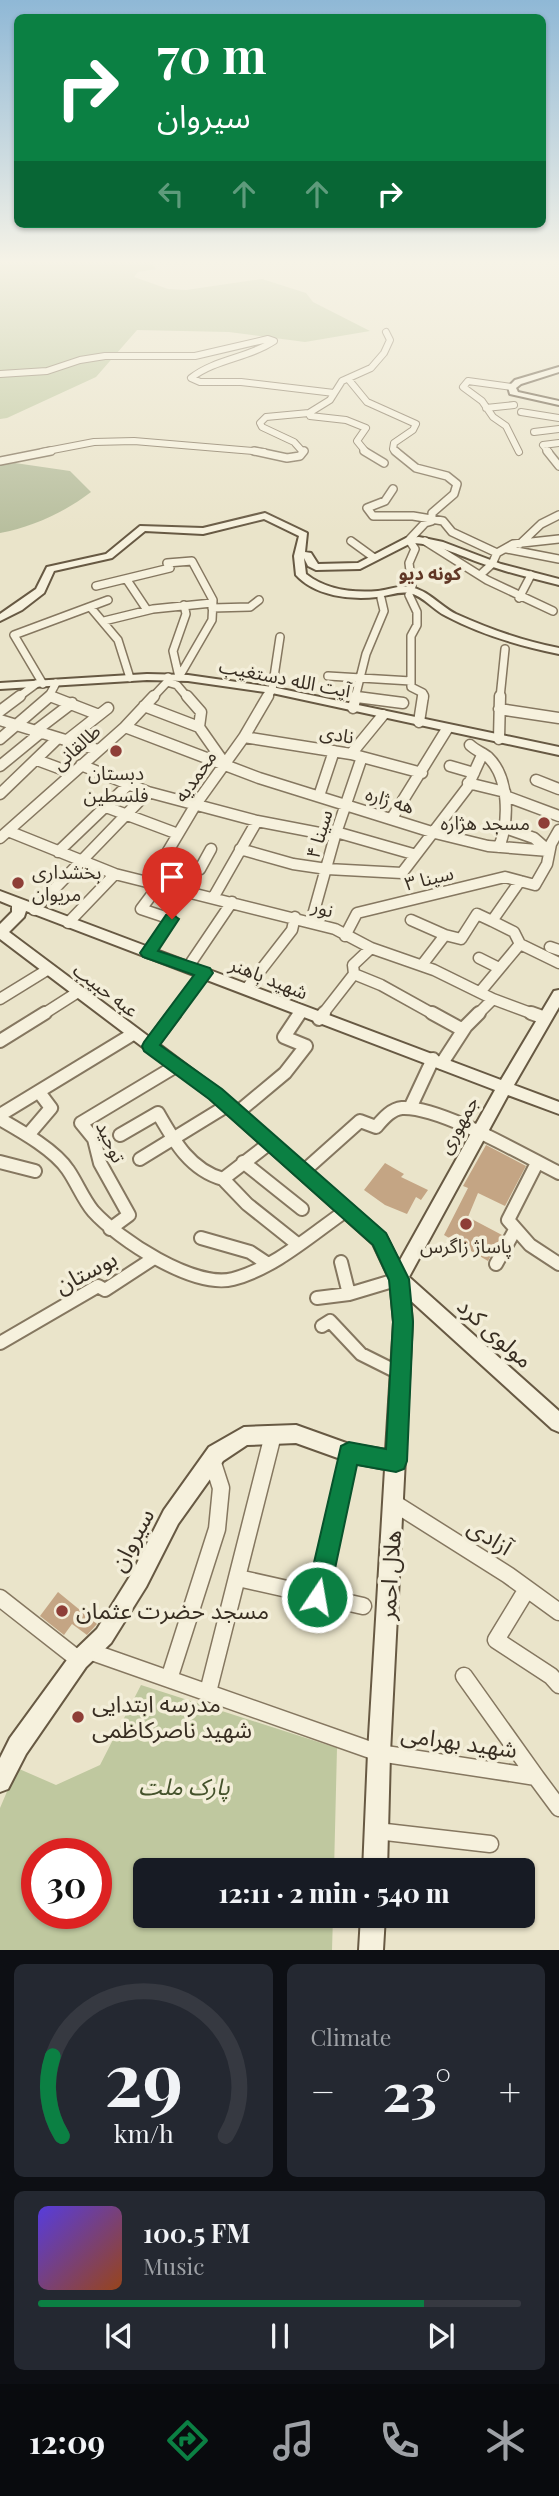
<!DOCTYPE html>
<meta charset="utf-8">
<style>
body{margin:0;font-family:"Playfair Display","Noto Sans Arabic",serif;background:#242831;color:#f1f3f6;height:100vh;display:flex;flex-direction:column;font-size:26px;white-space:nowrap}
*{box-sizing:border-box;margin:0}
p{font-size:23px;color:#9ea1a6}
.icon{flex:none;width:38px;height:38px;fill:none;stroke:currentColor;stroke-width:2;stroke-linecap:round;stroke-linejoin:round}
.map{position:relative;height:1950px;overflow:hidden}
.details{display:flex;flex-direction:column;gap:14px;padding:14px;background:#0d0f14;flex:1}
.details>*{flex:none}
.hud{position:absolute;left:14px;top:14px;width:532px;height:214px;border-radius:10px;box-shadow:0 2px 5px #0004;background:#0b8043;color:#fff;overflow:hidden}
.speed{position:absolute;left:21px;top:1838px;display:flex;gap:14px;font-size:35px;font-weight:700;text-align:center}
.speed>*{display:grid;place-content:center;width:91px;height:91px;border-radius:50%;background:#171b24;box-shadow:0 2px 5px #0004;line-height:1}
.speed .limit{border:10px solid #d22;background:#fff;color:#111}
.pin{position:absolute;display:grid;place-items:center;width:60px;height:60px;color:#fff;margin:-72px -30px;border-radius:50% 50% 50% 0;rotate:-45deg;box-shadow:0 0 7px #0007}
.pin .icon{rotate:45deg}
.me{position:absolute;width:77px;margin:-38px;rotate:12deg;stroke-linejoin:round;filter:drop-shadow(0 0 5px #0008)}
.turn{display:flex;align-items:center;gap:24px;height:147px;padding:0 28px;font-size:32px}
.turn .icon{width:91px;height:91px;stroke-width:2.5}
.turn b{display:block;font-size:49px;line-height:60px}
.lanes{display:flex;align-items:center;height:66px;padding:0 28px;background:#0003;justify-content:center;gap:35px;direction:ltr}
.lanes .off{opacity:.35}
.big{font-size:52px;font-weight:800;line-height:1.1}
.details .card{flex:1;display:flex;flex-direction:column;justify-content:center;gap:10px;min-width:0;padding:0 24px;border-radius:10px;background:#242831}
.details .dial{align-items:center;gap:0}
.dial svg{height:182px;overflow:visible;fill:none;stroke:#363941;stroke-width:7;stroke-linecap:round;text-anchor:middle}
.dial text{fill:#f1f3f6;stroke:none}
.song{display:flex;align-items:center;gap:21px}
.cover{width:84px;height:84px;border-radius:10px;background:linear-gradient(135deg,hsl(250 70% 55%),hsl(20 70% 35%))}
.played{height:7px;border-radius:4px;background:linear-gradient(90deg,#0b8043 80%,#363941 80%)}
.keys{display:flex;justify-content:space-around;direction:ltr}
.heat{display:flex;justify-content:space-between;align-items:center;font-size:38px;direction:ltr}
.details .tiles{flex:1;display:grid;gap:14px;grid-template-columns:1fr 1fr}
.card:last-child{grid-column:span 2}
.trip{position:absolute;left:133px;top:1858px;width:402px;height:70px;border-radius:10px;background:#171b24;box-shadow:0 2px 5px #0004;font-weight:800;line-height:70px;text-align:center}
.tabs{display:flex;height:112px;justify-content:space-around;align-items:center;background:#090b0e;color:#9ea1a6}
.tabs .icon{width:49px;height:49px}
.tabs .current{color:#0b8043}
.tabs b{font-size:32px;color:#f1f3f6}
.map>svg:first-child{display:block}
.green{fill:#bfc89f;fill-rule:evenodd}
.cemetery{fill:#b7be9d}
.building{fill:#c4a584}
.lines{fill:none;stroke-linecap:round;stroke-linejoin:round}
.street-far4-casing{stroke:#857760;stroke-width:8}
.street-far3-casing{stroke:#857760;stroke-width:10}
.street-far2-casing{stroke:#857760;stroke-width:13}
.street-far1-casing{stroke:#857760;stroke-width:16}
.street-casing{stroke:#857760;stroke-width:19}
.secondary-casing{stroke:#675943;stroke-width:4}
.street-far4{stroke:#f6f1dd;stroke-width:6}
.street-far3{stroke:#f6f1dd;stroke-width:7}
.street-far2{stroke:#f6f1dd;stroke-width:10}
.street-far1{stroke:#f6f1dd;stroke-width:12}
.street{stroke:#f6f1dd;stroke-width:16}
.secondary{fill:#f6f1dd;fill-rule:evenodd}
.route{fill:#0b8043;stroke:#07532c;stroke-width:2}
.poi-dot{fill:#8e3e37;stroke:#f3eed9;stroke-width:2.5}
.labels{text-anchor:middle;stroke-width:7;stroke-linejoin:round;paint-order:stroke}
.far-neighbourhood-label{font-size:18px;font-weight:bold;fill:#603726;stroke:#f3eed9}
.street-label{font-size:19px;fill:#382e22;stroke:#f3eed9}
.poi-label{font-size:19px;fill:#382e22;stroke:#f3eed9}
.near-street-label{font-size:23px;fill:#382e22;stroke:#f3eed9}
.near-poi-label{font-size:23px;fill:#382e22;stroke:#f3eed9;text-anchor:start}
.near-park-label{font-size:23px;font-style:italic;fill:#44522b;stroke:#f3eed9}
</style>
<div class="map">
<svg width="559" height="1950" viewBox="0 0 559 1950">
<rect width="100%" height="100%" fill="#eae4ca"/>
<!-- green -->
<path class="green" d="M0,261H149L156,269L138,272L134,277L168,289L186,290L262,279L306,293L313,302L370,331L305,342L229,332L137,330L96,377L7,418L0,419Z
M141,1685L337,1748L334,1871H145V1916H333L332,1950H0V1808L17,1768L56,1785L100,1765ZM37,1853H96V1913H37Z"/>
<!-- cemetery -->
<path class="cemetery" d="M15,463L70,471L91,492C65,512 33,527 0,533V465Z"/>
<!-- building -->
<path class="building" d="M486,1145L526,1166L505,1206L478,1193L468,1217L502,1235L488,1261L444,1235L468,1188L463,1186Z
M385,1163L404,1174L401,1177L428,1190L421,1200L416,1197L407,1214L385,1205L364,1190Z
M58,1592L97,1624L87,1635L72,1624L64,1635L40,1616Z"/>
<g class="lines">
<!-- street-far4 casing -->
<g class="street-far4-casing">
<path id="street-far4" d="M0,374L47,371L80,360L105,356H195L268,339L274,341C249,358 215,359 191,378L200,382H241L334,393
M349,380L367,402L416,424L413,430L394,443L393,449L397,452
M512,387L468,381L463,387L482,401L493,417L506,426L519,452
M486,408L514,405
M521,412L559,418
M534,432L559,429
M42,452L94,442L134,441L264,452
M303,452L294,442L262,427L260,423L266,417L309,413
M366,452L357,441L366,428L346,420L310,416L309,413L330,400L342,381L371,368L384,353L390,340L386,332
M549,452L543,445L559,443"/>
</g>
<!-- street-far3 casing -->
<g class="street-far3-casing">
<path id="street-far3" d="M254,451L287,458L300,456L304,451
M364,451L384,463
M395,451L416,468L447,476L457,484L454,494L432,513V521L425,523L409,540L415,549L409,563L412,586
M547,451L559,466
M0,461L51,451
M393,489L385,501L367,508L373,516H413L443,521L452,532L497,553
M351,541L373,557
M425,541L487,580L553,611
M520,544L541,524L559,515
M507,549L559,559
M167,563L192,561L213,600L212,620L179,677
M480,575L492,564L497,553L513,544L559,539
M127,580L147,610
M96,586L170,568
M409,595L417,612V625L411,636V687L423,693L424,698
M519,598L531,575
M91,608L118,640L130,678
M212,608L250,607L259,600
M104,621L153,609L212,603
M328,676L411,681
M179,677L173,651L186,614L184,605
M167,682L177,685L188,698
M43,684L14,635L108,600
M50,696L55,698
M357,697L364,698
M17,698L36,684
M48,698L56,683
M152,698L167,682L168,677
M267,698L272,690L280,637
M355,698L366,654L384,611L381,598
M500,698L505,649"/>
</g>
<!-- street-far2 casing -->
<g class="street-far2-casing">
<path id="street-far2" d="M50,696L99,715
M187,696L201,712L199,727L225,764
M357,697L403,703
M144,706L199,727
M353,708L356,696
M499,709L559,718
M0,711L20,696
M0,720L98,750
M419,722L423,696
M125,727L259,778L435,833L488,846L549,851
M34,732L72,703
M244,737L351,754L422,773
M0,739L50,696
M499,739L500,696
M66,741L108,708
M470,745C475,750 483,753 488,757C510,778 509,822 499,847
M351,754L383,715
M37,760L72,773
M81,765L148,792L257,821L335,836
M0,766L39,734
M450,766L474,773
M536,780L559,789
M468,783L505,792
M0,794L57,739
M319,796L334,751
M508,797L559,816
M106,807L178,834
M392,818L447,729
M508,829L534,838L549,851
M8,831L115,874L335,929L371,948L434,970L493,999L536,1015
M336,832L413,854
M0,838L125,727L154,696
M240,849L293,864L327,869L402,873L467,788L482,755
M58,852L129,784
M186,866L200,869L211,849
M149,883L196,804L244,737L268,696
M213,898L257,821
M34,910L148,792
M411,920L445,935
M492,921L514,932L520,944L559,963
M311,922L335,836L362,757
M68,923L115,874
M345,936L357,913L505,877L535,885L547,864L551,844L559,830
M550,947L559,950
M148,953L171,919L141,909L159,885
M479,958L499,968
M422,965L445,935L461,939L477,914L492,921L520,881
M188,967L232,902
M354,974L381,985L435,1015
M247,988L292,930L295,917
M480,992L520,944
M0,999L47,970
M42,1015L78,992
M174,1015L205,973
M299,1015L301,1011
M322,1015L354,974L353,965L371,948
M477,1015L493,999"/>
</g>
<!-- street-far1 casing -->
<g class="street-far1-casing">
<path id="street-far1" d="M432,1013L463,1030
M531,1013L545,1018
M319,1019L324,1013
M0,1041L45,1013
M150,1046L175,1013
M442,1063L466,1026L479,1013
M411,1106L433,1059
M237,1113L285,1073L306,1046L284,1037L300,1013
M0,1115L133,1034
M0,1119C21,1131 55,1150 68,1170C77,1183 83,1199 93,1211C118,1239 194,1289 233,1279C275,1268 312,1234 347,1210
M28,1135L51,1108L39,1092
M120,1135L158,1113C174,1141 190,1170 223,1179L271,1142
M140,1159L228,1105
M0,1162L35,1171
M243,1162L302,1209
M537,1163L508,1220L530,1245L559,1264
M304,1171L360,1121L376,1127C383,1119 391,1109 402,1108C440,1106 523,1155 559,1173
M223,1179L247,1204L296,1243
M110,1229L129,1215L100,1163L94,1139L81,1123L176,1066
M201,1238L250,1252L268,1264
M341,1262L349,1294
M496,1264L515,1230
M317,1298L349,1294L399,1279
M322,1326L330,1321L361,1354L401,1374
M0,1343L98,1286L105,1290L154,1258"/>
</g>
<!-- street casing -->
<g class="street-casing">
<path id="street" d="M394,1503L508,1575L559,1612
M238,1578L363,1606
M527,1589L496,1640L551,1676L559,1685
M317,1597L349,1453
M0,1598L79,1660
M89,1651L379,1753L536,1777L559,1808
M464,1676L536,1777
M169,1679L217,1529L221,1488L212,1460
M208,1692L273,1435
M377,1831L490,1844"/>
</g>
<!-- secondary casing -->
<g class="secondary-casing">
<path id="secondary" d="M559,367V372L521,384L516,388L518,392L559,401V405L510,394L508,387L515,380Z
M265,513L307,533L305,552L311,553L318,564L358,563L406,538L419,537L443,542L501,564L559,579V585C536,579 512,574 490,566C463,558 439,543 411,543L360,569L316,570L308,566L304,558L306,574C326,590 353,593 378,591C388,590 399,585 410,587C428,590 440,606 456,614C489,629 523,641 559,648V654C520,646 482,635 446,616C433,610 424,596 409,593C399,591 388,596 377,597C350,600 315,596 296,575L294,556L299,536L264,519L203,534L145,531L112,558L54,571L44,593L22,610L0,621V614L36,589L47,567L106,554L140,526L203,528Z
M147,674L188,675L272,687L559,747V755L272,693L188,681L147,680L0,689V683Z
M0,891L501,1080L554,991L559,990V1007L514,1085L559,1102V1114L508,1095L409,1277L559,1411V1432L552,1429L410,1300L412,1322L390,1753L387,1871H363L368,1753L385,1469L349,1462L296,1443L247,1445L223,1461L178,1524L146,1587L111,1643L86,1667L26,1754L8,1789L0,1792V1758L10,1738L72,1653L97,1629L132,1573L164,1510L209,1447L244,1427L296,1425L349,1444L386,1450L394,1322L390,1280L373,1244L210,1098L0,939V924L12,912V906L0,901ZM26,911L495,1090L399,1262L385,1234L220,1090L9,932L24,917Z
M361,1916H385L383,1950H359Z"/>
</g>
<!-- street-far4 -->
<use href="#street-far4" class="street-far4"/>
<!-- street-far3 -->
<use href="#street-far3" class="street-far3"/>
<!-- street-far2 -->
<use href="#street-far2" class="street-far2"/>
<!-- street-far1 -->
<use href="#street-far1" class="street-far1"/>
<!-- street -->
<use href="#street" class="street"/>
<!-- secondary -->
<use href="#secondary" class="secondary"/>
</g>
<!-- sky -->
<linearGradient id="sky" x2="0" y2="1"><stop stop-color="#8fb8d6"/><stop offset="0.49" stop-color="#f6f3e7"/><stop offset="1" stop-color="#f6f3e7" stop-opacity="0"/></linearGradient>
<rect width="559" height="534" fill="url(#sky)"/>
<!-- route -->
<path class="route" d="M172,914L179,919L158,951L210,968L213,973L160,1045L222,1089L386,1233L409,1279L413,1322L407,1461L404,1469L396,1472L357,1465L329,1597L326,1606L317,1609L309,1606L306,1597L341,1446L349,1442L386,1449L393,1322L389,1280L373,1245L209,1099L144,1051L142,1046L144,1042L194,975L143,957L140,953L166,915Z"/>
<!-- markers -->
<g class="poi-dot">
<circle cx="116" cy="751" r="7"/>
<circle cx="544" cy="823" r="7"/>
<circle cx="18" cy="883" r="7"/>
<circle cx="466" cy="1224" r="7"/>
<circle cx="62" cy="1611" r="7"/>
<circle cx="78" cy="1717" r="7"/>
</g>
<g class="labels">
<!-- far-neighbourhood labels -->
<g class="far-neighbourhood-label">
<text x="430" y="580">کونه دیو</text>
</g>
<!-- street labels -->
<g class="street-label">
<text transform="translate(285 678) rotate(11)" y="7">آیت الله دستغیب</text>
<text transform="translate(337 734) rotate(10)" y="7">نادی</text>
<text transform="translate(76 747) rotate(-42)" y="7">طالقانی</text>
<text transform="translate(195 776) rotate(-55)" y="7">محمدیه</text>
<text transform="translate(390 800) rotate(17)" y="7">هه ژاره</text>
<text transform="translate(319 834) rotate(-73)" y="7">سینا ۴</text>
<text transform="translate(429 878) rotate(-14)" y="7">سینا ۳</text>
<text transform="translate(323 908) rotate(18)" y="7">نور</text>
<text transform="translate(269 978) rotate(22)" y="7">شهید باهنر</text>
<text transform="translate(106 990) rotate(37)" y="7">عبه حبیب</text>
<text transform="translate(458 1125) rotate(-61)" y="7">جمهوری</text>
<text transform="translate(111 1142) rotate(65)" y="7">توحید</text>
</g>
<!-- poi labels -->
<g class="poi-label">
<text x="116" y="780">دبستان<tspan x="116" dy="22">فلسطین</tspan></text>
<text x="530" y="830" text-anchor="end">مسجد هژاره</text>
<text x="32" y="879" text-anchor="start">بخشداری<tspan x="32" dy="22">مریوان</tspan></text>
<text x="466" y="1253">پاساژ زاگرس</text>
</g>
<!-- near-street labels -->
<g class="near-street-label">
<text transform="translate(86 1272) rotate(-27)" y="8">بوستان</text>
<text transform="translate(495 1333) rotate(42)" y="8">مولوی کرد</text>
<text transform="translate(490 1537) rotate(32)" y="8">آزادی</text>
<text transform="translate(132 1540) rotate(-62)" y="8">سیروان</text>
<text transform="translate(390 1575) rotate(-86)" y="8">هلال احمر</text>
<text transform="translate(459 1742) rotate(8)" y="8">شهید بهرامی</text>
</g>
<!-- near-poi labels -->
<g class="near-poi-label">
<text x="76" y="1619">مسجد حضرت عثمان</text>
<text x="92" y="1712">مدرسه ابتدایی<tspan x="92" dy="26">شهید ناصرکاظمی</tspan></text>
</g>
<!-- near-park labels -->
<g class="near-park-label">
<text x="184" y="1795">پارک ملت</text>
</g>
</g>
</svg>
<div class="speed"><div class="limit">30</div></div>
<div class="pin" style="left:172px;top:919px;background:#d93025"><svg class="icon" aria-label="arrive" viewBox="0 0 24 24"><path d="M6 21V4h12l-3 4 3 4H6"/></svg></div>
<svg class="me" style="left:317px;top:1597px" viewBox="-20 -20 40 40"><circle r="17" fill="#0b8043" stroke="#fff" stroke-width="3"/><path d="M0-11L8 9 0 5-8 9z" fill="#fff"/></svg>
<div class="trip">12:11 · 2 min · 540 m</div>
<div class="hud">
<div class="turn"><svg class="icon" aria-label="right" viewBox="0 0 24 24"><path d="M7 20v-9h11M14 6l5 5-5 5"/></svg><div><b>70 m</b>سیروان</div></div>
<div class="lanes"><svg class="icon off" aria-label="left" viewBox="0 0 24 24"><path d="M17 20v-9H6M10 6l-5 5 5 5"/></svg><svg class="icon off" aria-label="ahead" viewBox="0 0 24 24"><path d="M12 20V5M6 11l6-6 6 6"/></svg><svg class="icon off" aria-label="ahead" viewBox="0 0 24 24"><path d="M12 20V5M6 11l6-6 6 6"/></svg><svg class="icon" aria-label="right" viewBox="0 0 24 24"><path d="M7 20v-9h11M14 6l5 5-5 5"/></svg></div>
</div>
</div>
<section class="details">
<div class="tiles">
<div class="card dial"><svg viewBox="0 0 100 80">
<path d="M14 69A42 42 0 1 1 86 69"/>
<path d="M14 69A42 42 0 0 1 10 34" stroke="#0b8043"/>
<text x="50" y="56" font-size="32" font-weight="700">29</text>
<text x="50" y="72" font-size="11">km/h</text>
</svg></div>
<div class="card"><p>Climate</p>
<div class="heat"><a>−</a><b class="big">23°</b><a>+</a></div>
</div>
<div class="card">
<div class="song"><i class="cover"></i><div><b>100.5 FM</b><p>Music</p></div></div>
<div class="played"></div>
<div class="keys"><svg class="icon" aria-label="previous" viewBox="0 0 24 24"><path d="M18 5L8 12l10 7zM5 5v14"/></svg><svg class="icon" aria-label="pause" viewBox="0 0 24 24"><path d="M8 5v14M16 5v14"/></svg><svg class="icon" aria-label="next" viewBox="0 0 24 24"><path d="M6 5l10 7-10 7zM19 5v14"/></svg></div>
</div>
</div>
</section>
<nav class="tabs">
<b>12:09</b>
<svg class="icon current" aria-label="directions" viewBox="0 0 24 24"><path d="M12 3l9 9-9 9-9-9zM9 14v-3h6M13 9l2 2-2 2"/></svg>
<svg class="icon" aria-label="music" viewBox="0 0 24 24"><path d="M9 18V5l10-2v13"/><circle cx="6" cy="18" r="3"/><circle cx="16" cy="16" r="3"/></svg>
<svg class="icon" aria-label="phone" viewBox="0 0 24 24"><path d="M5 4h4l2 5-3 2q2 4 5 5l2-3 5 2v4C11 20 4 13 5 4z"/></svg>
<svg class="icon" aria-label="climate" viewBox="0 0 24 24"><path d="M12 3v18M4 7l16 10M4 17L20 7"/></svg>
</nav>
